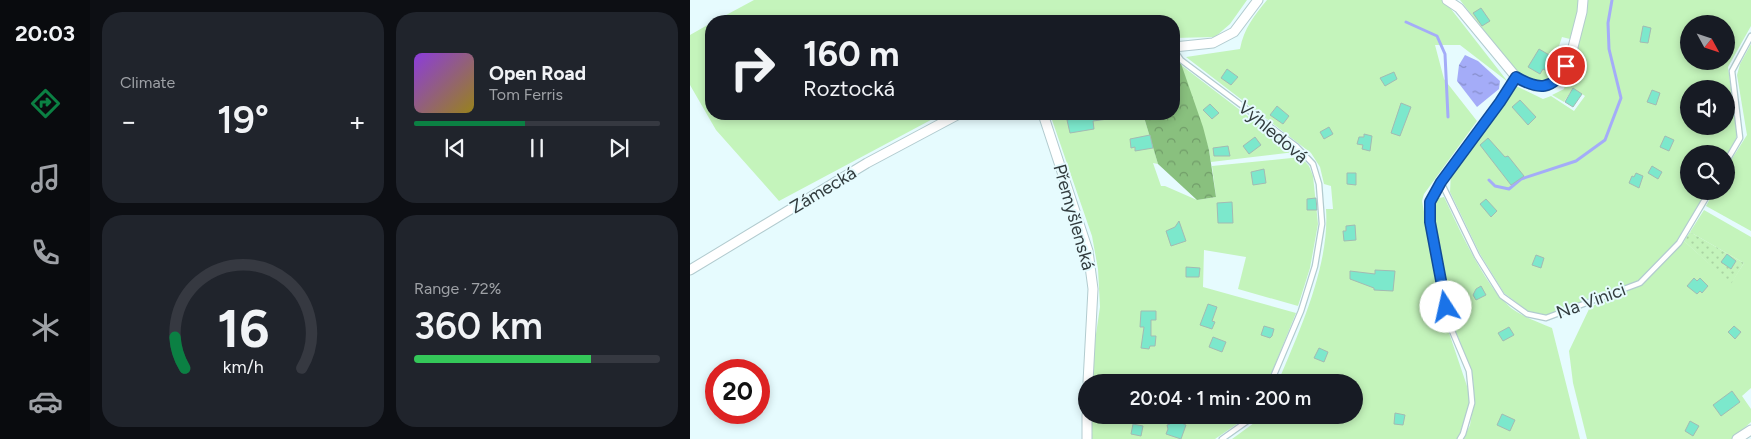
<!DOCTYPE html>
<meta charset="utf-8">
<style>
body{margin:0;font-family:Figtree,sans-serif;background:#20242c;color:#f1f3f6;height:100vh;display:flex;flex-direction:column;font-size:19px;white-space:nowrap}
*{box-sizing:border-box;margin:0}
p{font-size:16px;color:#9ea1a6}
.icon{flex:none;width:28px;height:28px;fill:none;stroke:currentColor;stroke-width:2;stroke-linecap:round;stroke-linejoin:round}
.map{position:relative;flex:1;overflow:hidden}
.drawer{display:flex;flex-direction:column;gap:12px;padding:12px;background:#0d0f14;width:600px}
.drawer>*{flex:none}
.guide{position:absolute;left:15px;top:15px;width:475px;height:105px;border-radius:20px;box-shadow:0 2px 8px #0003;background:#171b24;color:#f1f3f6;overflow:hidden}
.needle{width:32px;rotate:130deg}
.fabs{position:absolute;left:990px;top:15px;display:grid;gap:10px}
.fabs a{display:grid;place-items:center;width:55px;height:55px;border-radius:50%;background:#171b24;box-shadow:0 2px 8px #0003;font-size:25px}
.speed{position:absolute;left:15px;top:359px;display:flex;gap:10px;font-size:25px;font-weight:700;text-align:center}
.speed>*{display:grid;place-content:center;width:65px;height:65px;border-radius:50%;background:#171b24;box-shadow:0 2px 8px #0003;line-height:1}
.speed .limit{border:8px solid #d22;background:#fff;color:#111}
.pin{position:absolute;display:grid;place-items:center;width:42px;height:42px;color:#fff;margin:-21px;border:2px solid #fff;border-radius:50%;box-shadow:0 1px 5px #0007}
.me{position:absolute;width:55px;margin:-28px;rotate:350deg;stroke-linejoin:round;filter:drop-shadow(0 0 4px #0008)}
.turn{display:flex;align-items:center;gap:18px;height:105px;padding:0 15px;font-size:22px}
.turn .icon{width:65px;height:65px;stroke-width:2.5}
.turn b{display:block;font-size:35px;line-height:42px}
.big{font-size:38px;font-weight:600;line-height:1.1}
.drawer .tile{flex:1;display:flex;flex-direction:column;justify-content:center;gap:8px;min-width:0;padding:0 18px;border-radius:20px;background:#20242c}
.drawer .dial{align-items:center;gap:0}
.dial svg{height:130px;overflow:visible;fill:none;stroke:#363941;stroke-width:7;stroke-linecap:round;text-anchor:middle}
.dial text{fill:#f1f3f6;stroke:none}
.song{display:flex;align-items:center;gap:15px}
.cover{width:60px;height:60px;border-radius:8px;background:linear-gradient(135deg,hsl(270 70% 55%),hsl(50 70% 35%))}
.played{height:5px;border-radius:2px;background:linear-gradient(90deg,#0b8043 45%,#363941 45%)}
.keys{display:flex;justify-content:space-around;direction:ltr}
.heat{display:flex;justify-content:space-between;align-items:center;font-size:28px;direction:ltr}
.charge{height:8px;border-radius:4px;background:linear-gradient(90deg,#34c759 72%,#363941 0)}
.drawer .tiles{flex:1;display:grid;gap:12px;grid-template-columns:repeat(2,1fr)}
.trip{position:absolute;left:388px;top:374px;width:285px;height:50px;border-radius:25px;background:#171b24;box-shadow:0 2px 8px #0003;font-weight:600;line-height:50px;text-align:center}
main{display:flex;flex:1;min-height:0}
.tabs{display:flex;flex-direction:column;width:90px;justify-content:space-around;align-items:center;background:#090b0e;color:#9ea1a6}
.tabs .icon{width:35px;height:35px}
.tabs .active{color:#0b8043}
.tabs b{font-size:22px;color:#f1f3f6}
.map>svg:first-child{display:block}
.green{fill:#c4f4bb;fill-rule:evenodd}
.forest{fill:url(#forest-crowns)}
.park{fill:url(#park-dots)}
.water{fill:url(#water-ripples)}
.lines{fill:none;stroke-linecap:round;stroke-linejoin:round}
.stream{stroke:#a4acf8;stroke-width:3}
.building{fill:#7ce8cc;stroke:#a3bab3}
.service-casing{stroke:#b2cbcf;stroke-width:7}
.minor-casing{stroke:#b2cbcf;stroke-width:11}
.service{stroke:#fff;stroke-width:4.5}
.minor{stroke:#fff;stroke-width:9}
.route-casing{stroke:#114b97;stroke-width:12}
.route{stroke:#1a73e8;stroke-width:9}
.labels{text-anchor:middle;stroke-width:4;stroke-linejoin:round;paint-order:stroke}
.street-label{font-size:18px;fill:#323c3e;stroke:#e6fbfe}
</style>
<main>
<nav class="tabs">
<b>20:03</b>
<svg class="icon active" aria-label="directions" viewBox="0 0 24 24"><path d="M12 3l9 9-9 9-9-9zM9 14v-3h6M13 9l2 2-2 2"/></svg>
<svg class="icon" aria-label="music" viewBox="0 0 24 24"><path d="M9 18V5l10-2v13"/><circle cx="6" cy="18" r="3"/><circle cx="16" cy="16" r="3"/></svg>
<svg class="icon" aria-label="phone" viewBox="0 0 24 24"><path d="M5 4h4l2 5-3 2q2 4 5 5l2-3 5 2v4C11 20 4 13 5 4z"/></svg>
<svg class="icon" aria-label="climate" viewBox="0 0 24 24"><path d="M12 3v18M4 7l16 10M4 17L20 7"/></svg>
<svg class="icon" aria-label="car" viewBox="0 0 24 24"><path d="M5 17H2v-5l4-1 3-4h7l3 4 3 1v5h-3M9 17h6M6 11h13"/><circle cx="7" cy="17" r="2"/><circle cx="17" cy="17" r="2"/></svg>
</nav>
<section class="drawer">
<div class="tiles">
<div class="tile"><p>Climate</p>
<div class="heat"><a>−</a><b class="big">19°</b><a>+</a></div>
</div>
<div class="tile">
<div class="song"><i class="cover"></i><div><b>Open Road</b><p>Tom Ferris</p></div></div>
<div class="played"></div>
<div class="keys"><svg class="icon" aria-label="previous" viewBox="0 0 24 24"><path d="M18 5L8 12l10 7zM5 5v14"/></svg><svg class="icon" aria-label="pause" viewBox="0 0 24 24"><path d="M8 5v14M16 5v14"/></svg><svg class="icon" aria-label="next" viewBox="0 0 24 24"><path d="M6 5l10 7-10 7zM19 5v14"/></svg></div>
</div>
<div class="tile dial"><svg viewBox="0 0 100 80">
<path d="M14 69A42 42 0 1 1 86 69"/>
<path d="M14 69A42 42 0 0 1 8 50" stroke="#0b8043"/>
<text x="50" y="56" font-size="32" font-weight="700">16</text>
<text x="50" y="72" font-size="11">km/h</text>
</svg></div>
<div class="tile"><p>Range · 72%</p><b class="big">360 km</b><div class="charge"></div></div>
</div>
</section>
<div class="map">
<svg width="1061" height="439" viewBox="0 0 1061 439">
<defs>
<pattern id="forest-crowns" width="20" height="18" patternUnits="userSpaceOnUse" patternTransform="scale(1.25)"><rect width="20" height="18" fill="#89c07e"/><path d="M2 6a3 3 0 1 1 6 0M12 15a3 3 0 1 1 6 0" fill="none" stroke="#719d69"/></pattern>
<pattern id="park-dots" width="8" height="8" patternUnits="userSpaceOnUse" patternTransform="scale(1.25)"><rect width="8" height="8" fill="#c4f4bb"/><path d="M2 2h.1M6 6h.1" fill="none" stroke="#a9d2a2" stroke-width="1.8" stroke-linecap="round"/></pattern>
<pattern id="water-ripples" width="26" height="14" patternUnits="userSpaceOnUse" patternTransform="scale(1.25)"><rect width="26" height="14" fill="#a4acf8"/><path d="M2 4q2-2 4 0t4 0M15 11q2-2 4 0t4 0" fill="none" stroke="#868dca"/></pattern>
</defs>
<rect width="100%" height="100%" fill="#e6fbfe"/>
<!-- green -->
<path class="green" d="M64,0H557L540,24L525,37L484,38V21H25Z
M577,0H754L818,82L770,45H745L754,79L787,121L734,194L732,201L753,315L780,395V402L768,439H542L575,415H664V382H588C609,332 640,265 636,209H643L641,186L634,184L630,167L621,153L496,57L550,49C554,28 564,16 577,0Z
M770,0H891L880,39L872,37L869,46L875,54L864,78L848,85L828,74Z
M897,0H1061V26L1038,67L1047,134L1042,155L1036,163V154H999V191H1018L986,248L948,281L856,316L839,312L814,293L790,254L760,192L761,171L805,111L826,86L853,99L861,96L884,111L895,96L883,88L874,102L862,95L874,89ZM999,24H1036V61H999ZM999,89H1036V126H999Z
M21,23V114H252L89,201L26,130L0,85V35Z
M1061,44V231L1016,206L1024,191H1036V168L1057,135L1047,75L1050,64Z
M491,65L605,152L521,162L519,150Z
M360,114H453L468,164L463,163L471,186H475L507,200L526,197L522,166L611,157L619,166L623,176L628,224L620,268L608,306L548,289L556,257L514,250L513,287L606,313L578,382H402V361L410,307L408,269L402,236Z
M754,197C769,228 798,295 827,312C838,319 851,323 862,328L890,439H773L780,425L784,402L783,379L759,317L741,200Z
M1014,210L1061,237V388L1052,396L1061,409V422L1042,439H897L883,383L879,351L900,307L953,284L994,241L1041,283L1054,263L1000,232Z
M401,415H560L525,439H401Z"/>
<!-- forest -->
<path class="forest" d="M484,54L488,55L513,127L519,150L526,197L507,200L468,164L453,114H484Z"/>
<!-- park -->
<path class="park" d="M1000,232L1054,263L1041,284L994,241Z"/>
<!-- water -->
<path class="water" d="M775,55L788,61L810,81L809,89L787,107L767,81L769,65Z"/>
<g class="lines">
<!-- stream -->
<path class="stream" d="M716,22L747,36L755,54L758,117
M799,180L805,186L819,189L831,179L886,161L915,140L931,98L919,49L918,23L922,0"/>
</g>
<!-- building -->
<path class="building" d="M791,8L800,21L792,26L783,13Z
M953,26L961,28L958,43L950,42Z
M849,49L861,56L858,62L861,64L857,71L853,69L850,74L838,67Z
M537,69L548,77L541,85L531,78Z
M704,72L707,79L695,86L690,78Z
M883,88L892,94L883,107L875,102Z
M962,90L970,93L966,105L957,102Z
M830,100L846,117L838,125L822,107Z
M711,103L721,107L710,136L701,133Z
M520,104L529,113L522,119L513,110Z
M587,106L599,116L593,124L580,115Z
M391,114H418V119L403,121L404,129L380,133L377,120L392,117Z
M639,127L643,134L634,139L630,132Z
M674,134L682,136L680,151L672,149L673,145L667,144L669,137H674Z
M460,135L463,148L445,151V147L441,148L440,139Z
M975,136L984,140L979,151L970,147Z
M565,137L571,145L559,154L553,146Z
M798,138L815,157L818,156L834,176L821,185L790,145Z
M538,146L540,156H524L523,148Z
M962,166L972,172L968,179L958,173Z
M574,169L576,183L563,185L561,172Z
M657,173H666V185L657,184Z
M946,173L953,176L949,188L939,183L942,176L944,177Z
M626,198L627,210H617V199Z
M796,199L807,211L801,217L790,204Z
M542,202L543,223H528L527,203Z
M489,221L496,241L481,246L476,231L485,227Z
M665,225L666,240L654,241L653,231H656V226Z
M1037,254L1046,261L1041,269L1031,262Z
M846,255L854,258L851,268L842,265Z
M496,267L510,268L509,277H496Z
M685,270L705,271L703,291L684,290V288L660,279V271L685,274Z
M1004,278L1007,281L1010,278L1018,286L1012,293L1010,291L1007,294L997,286Z
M791,286L796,295L786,300L783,295L786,289Z
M518,304L527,307L522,321L525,322L522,329L510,325Z
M746,306L747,321H736L735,307Z
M451,311H466V320H461V336H466L465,346H460L459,349L451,348L454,327H450Z
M574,326L584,329L582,336L580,338L571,335Z
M1044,326L1051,332L1045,339L1038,332Z
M819,327L824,335L813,341L808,333Z
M523,337L536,342L532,352L519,347Z
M629,348L638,352L634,362L624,358Z
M1042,391L1050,402L1031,416L1023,405Z
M705,413L715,415L713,425L704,424Z
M812,414L825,420L820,431L807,425Z
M482,419L496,425L491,439L476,434L478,429L477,425L480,424Z
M1000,421L1009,426L1003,436L995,431Z
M443,424L453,426L451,436L441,434Z"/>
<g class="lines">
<!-- service casing -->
<g class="service-casing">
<path id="service" d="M484,50L491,60L606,146L623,164L629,184L632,224L625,266L611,311L581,382
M1036,162L1050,138L1042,71L1061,36
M751,182L787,256L812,296L837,314L856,318L950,283L989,243L1020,191
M532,439L566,415
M770,439L773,434L782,403L781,391L779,371L760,326L740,222V202L751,182L810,102L826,77"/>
</g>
<!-- minor casing -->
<g class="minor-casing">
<path id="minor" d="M757,0L769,8L826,77L845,86H857L870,78L881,55L892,12L893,0
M484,47L523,43L544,32L568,0
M353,114L398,251L403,289L398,382
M0,270L177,163L269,114
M397,439V415
M1047,439L1061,430"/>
</g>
<!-- service -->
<use href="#service" class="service"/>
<!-- minor -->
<use href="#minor" class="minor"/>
</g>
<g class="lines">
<!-- route casing -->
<g class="route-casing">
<path id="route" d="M756,307L740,222V202L751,182L810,102L826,77C848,90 863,91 876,66"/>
</g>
<!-- route -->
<use href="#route" class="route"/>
</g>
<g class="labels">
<!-- street labels -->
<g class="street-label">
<text transform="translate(583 132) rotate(40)" y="6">Výhledová</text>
<text transform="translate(133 190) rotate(-31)" y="6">Zámecká</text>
<text transform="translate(384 217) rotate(74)" y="6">Přemyšlenská</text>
<text transform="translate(901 301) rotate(-20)" y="6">Na Vinici</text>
</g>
</g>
</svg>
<div class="fabs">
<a><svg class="needle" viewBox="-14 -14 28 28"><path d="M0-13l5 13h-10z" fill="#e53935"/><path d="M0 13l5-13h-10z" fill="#9ea1a6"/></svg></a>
<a><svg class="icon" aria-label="sound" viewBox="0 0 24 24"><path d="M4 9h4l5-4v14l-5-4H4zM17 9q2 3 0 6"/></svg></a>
<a><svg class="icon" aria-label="search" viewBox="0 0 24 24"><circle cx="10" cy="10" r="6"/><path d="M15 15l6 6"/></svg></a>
</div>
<div class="speed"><div class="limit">20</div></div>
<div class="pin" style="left:876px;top:66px;background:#d93025"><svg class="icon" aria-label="arrive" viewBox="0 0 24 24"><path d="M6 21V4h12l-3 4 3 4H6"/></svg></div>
<svg class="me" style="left:756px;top:307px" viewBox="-20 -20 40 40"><circle r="19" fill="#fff"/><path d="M0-13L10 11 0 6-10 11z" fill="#1a73e8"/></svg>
<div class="trip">20:04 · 1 min · 200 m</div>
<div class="guide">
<div class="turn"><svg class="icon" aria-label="right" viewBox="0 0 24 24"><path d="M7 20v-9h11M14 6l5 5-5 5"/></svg><div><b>160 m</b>Roztocká</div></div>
</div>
</div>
</main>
